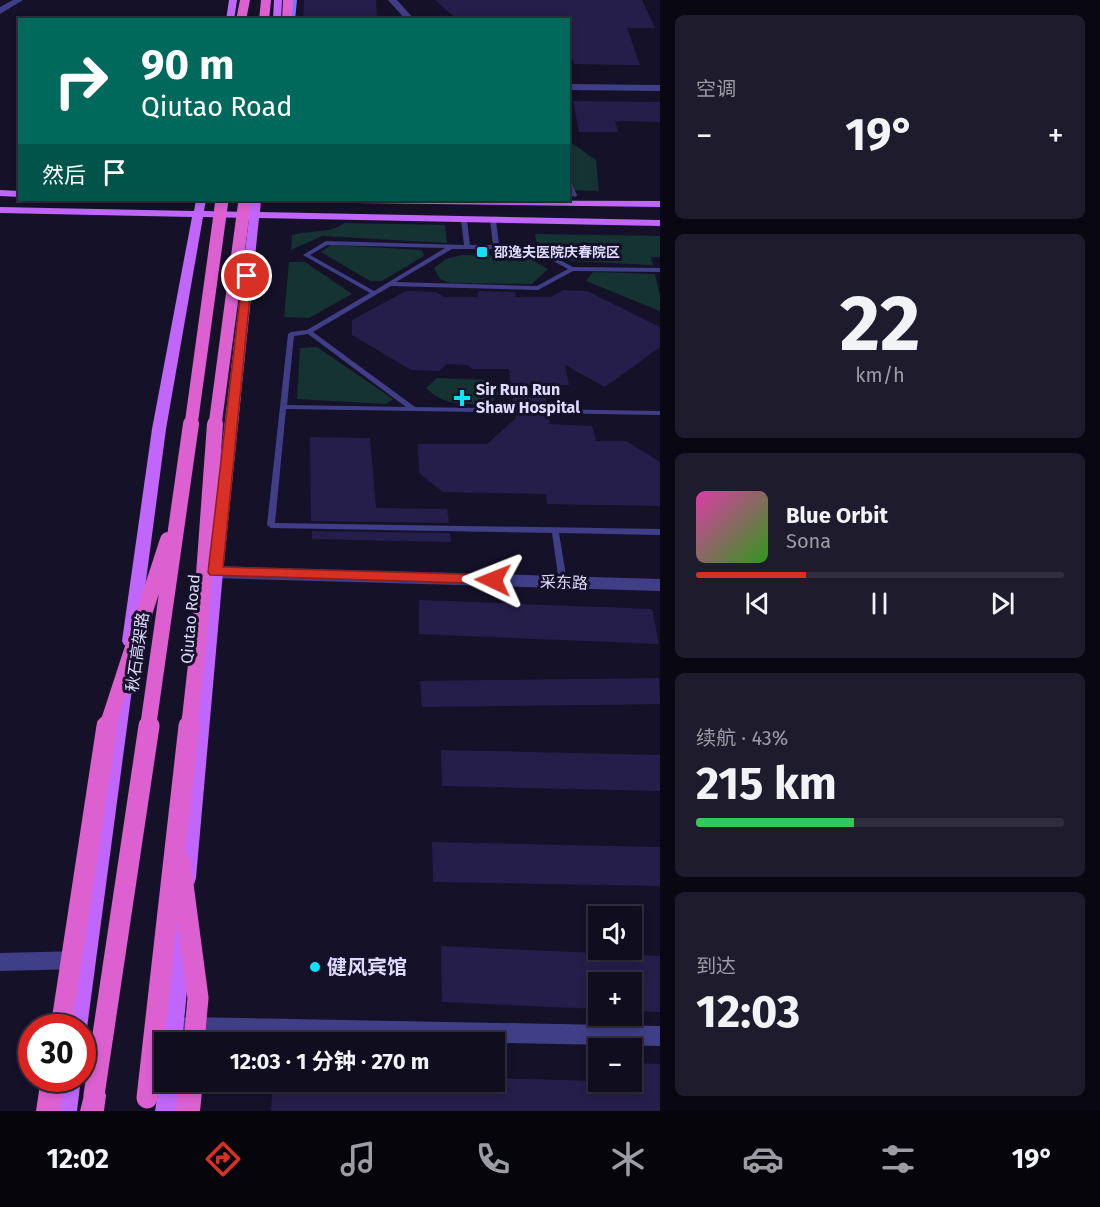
<!DOCTYPE html>
<html lang="zh">
<meta charset="utf-8">
<style>
body{margin:0;font-family:"Fira Sans","Noto Sans SC",sans-serif;background:#1e1b2c;color:#f1f3f6;height:100vh;display:flex;flex-direction:column;font-size:22px;white-space:nowrap}
*{box-sizing:border-box;margin:0}
p{font-size:20px;color:#9c9ca4}
.icon{flex:none;width:33px;height:33px;fill:none;stroke:currentColor;stroke-width:2;stroke-linecap:round;stroke-linejoin:round}
.map{position:relative;flex:1;overflow:hidden}
.drawer{display:flex;flex-direction:column;gap:15px;padding:15px;background:#090711;width:440px}
.drawer>*{flex:none}
.guide{position:absolute;left:18px;top:18px;width:552px;height:183px;border-radius:0px;box-shadow:0 3px 9px #0003,0 0 0 2px #302d3d;background:#00695c;color:#fff;overflow:hidden}
.controls{position:absolute;left:588px;top:906px;display:grid;gap:12px}
.controls a{display:grid;place-items:center;width:54px;height:54px;border-radius:0px;background:#100d1f;box-shadow:0 3px 9px #0003,0 0 0 2px #302d3d;font-size:30px}
.speed{position:absolute;left:18px;top:1014px;display:flex;gap:12px;font-size:30px;font-weight:700;text-align:center}
.speed>*{display:grid;place-content:center;width:78px;height:78px;border-radius:50%;background:#100d1f;box-shadow:0 3px 9px #0003,0 0 0 2px #302d3d;line-height:1}
.speed .limit{border:9px solid #d22;background:#fff;color:#111}
.pin{position:absolute;display:grid;place-items:center;width:51px;height:51px;color:#fff;margin:-26px;border:3px solid #fff;border-radius:50%;box-shadow:0 2px 6px #0007}
.me{position:absolute;width:66px;margin:-33px;rotate:272deg;stroke-linejoin:round;filter:drop-shadow(0 0 4px #0008)}
.turn{display:flex;align-items:center;gap:21px;height:126px;padding:0 24px;font-size:27px}
.turn .icon{width:78px;height:78px;stroke-width:2.5}
.turn b{display:block;font-size:42px;line-height:51px}
.then{display:flex;align-items:center;height:57px;padding:0 24px;background:#0003;gap:12px;font-size:22px}
.big{font-size:45px;font-weight:700;line-height:1.1}
.drawer .widget{flex:1;display:flex;flex-direction:column;justify-content:center;gap:9px;min-width:0;padding:0 21px;border-radius:9px;background:#1e1b2c}
.drawer .dial{align-items:center;gap:0}
.dial b{font-size:78px;line-height:1}
.song{display:flex;align-items:center;gap:18px}
.cover{width:72px;height:72px;border-radius:9px;background:linear-gradient(135deg,hsl(320 70% 55%),hsl(110 70% 35%))}
.played{height:6px;border-radius:3px;background:linear-gradient(90deg,#d93025 30%,#302d3d 30%)}
.keys{display:flex;justify-content:space-around;direction:ltr}
.heat{display:flex;justify-content:space-between;align-items:center;font-size:33px;direction:ltr}
.charge{height:9px;border-radius:4px;background:linear-gradient(90deg,#34c759 43%,#302d3d 0)}
.trip{position:absolute;left:154px;top:1032px;width:351px;height:60px;border-radius:0px;background:#100d1f;box-shadow:0 3px 9px #0003,0 0 0 2px #302d3d;font-weight:700;line-height:60px;text-align:center}
.dock{display:flex;height:96px;justify-content:space-around;align-items:center;background:#06050c;color:#9c9ca4}
.dock .icon{width:42px;height:42px}
.dock .current{color:#d93025}
.dock b{font-size:27px;color:#f1f3f6}
main{display:flex;flex:1;min-height:0}
.map>svg:first-child{display:block}
.green{fill:#153332}
.building{fill:#261e4a}
.lines{fill:none;stroke-linecap:round;stroke-linejoin:round}
.service{fill:#403e86;fill-rule:evenodd}
.pedestrian{fill:#403e86;fill-rule:evenodd}
.minor{fill:#403e86;fill-rule:evenodd}
.secondary{fill:#7775fa;fill-rule:evenodd}
.primary{fill:#c166fa;fill-rule:evenodd}
.trunk{fill:#dd60d1;fill-rule:evenodd}
.trunk-bridge-far2{stroke:#dd60d1;stroke-width:13}
.trunk-bridge-far1{stroke:#dd60d1;stroke-width:16}
.trunk-bridge{stroke:#dd60d1;stroke-width:21}
.route{fill:#d93025;stroke:#8d1f18;stroke-width:1.5}
.poi-dot{fill:#0ee2f7;stroke:#151129;stroke-width:2}
.labels{text-anchor:middle;stroke-width:6;stroke-linejoin:round;paint-order:stroke}
.far-poi-label{font-size:14px;font-weight:bold;fill:#dedbfe;stroke:#151129;text-anchor:start}
.poi-label{font-size:16px;font-weight:bold;fill:#dedbfe;stroke:#151129;text-anchor:start}
.street-label{font-size:16px;fill:#dedbfe;stroke:#151129}
.near-poi-label{font-size:20px;font-weight:bold;fill:#dedbfe;stroke:#151129;text-anchor:start}
</style>
<main>
<div class="map">
<svg width="661" height="1111" viewBox="0 0 661 1111">
<rect width="100%" height="100%" fill="#151129"/>
<!-- green -->
<path class="green" d="M569,141L596,160L599,191L569,190Z
M344,223L445,225L447,243L322,236L291,250L292,235C310,230 330,234 344,223Z
M535,234L660,236V257H651L653,265L571,261L536,241Z
M331,245L422,250L424,256L382,281H370L321,252Z
M462,255L525,256L548,269L532,284L450,283L440,279L434,268L446,259Z
M289,262H305L352,294L309,318L284,317Z
M593,272L655,274L660,296V311L586,281Z
M317,347L393,399L386,404L297,399L300,348Z
M437,378L491,380L499,392L491,404C466,404 445,407 426,388Z"/>
<!-- building -->
<path class="building" d="M304,0H376L377,20H303Z
M435,0H642L655,28H627L640,65L574,64L568,42V20H458Z
M573,101L660,102V122L615,121L618,132H579Z
M563,290L587,291L660,327V347L605,387L565,365L569,385H543L547,407L514,406L509,369H473L467,365L447,364L439,371L411,370L352,335V320L406,291L436,292L444,297H478V291L515,292L516,297H551Z
M516,415H549L550,424L592,426L596,441H626L660,462V506L547,504L546,494L443,492L419,473L418,444H487L516,418Z
M310,437L370,438L376,508L447,509L449,523L311,521Z
M312,531L450,533L451,542L312,539Z
M419,600L652,609L659,644L419,634Z
M659,678L660,704L422,707L420,681Z
M441,750L660,755V791L442,786Z
M432,842L660,847V886L433,882Z
M441,946L660,956V1012L632,1011V982H598V1009L442,1002Z
M632,1063L660,1064V1111H271L273,1082H495V1078L632,1082Z"/>
<g class="lines">
<!-- service -->
<path class="service" d="M464,218L467,220L470,245H493L490,220L493,218L496,220L499,245L534,246L573,267L661,268V272L573,271L538,290L391,286L313,332L415,407L661,411V415L286,409L275,523L661,529V535L559,533L567,582L566,584H560L559,582L552,533L271,528L267,525L288,334L291,332L307,330L370,293L303,255L326,241L464,245L461,220ZM327,245L445,248L374,291L310,255ZM452,249H494L496,250L531,249L568,269L537,286L396,282ZM308,334L406,407L287,405L294,336Z"/>
<!-- pedestrian -->
<path class="pedestrian" d="M568,182L572,184L577,195L576,197L569,195Z"/>
<!-- minor -->
<path class="minor" d="M13,0H23L0,14V7Z
M388,0H397L415,20H406Z
M568,84L661,85V91L568,90Z
M215,566L661,579V591L215,578L207,572Z
M81,951L88,953L91,960L88,967L81,969L0,971V953Z
M186,1017L661,1026V1046L186,1037L179,1034L176,1027L179,1020Z"/>
<!-- secondary -->
<path class="secondary" d="M289,0H297L295,20H287Z"/>
<!-- primary -->
<path class="primary" d="M229,0H237L234,20H226Z
M274,0H282L281,20H273Z
M0,190L20,191V197L0,196Z
M196,200H206L204,211L249,212L251,200H261L260,212L661,220V226L259,218L223,572L196,878L194,884L187,887L180,884L178,878L207,572L249,218L203,217L166,429L138,641L136,645H124L122,641L152,429L192,217L0,213V207L194,211Z
M353,200L661,201V207L358,203Z
M124,682L130,684L132,689L87,1028L82,1036V1028H67L116,689L118,684Z
M183,920L190,923L193,929L182,1042H165V1050L162,1042L173,929L176,923Z
M165,1073V1082H180L177,1111H155L161,1074Z
M59,1078H81L77,1111H55Z"/>
<!-- trunk -->
<path class="trunk" d="M240,0H250L246,20H236Z
M261,0H271L269,20H259Z
M283,0H293L292,20H282Z
M41,1078H65L60,1111H36Z
M179,1082H203L200,1111H176Z
M94,1083L102,1087L106,1095L104,1111H80L86,1087Z"/>
<!-- trunk-bridge-far2 -->
<path class="trunk-bridge-far2" d="M191,425L222,200
M215,425L245,200"/>
<!-- trunk-bridge-far1 -->
<path class="trunk-bridge-far1" d="M107,727L168,540
M148,727L191,424
M189,727L200,629L215,424"/>
<!-- trunk-bridge -->
<path class="trunk-bridge" d="M180,862L198,998L194,1042
M61,1028L107,726
M94,1095L149,726
M147,1098L189,726"/>
</g>
<!-- route -->
<path class="route" d="M243,274L252,276L223,567L493,575L500,580L498,584L210,575L208,572Z"/>
<!-- markers -->
<g class="poi-dot">
<rect x="476" y="246" width="12" height="12" rx="3"/>
<path d="M459 389h6v6h6v6h-6v6h-6v-6h-6v-6h6z"/>
<circle cx="315" cy="967" r="6"/>
</g>
<g class="labels">
<!-- far-poi labels -->
<g class="far-poi-label">
<text x="494" y="257">邵逸夫医院庆春院区</text>
</g>
<!-- poi labels -->
<g class="poi-label">
<text x="476" y="395">Sir Run Run<tspan x="476" dy="18">Shaw Hospital</tspan></text>
</g>
<!-- street labels -->
<g class="street-label">
<text transform="translate(564 582) rotate(2)" y="6">采东路</text>
<text transform="translate(190 619) rotate(-85)" y="6">Qiutao Road</text>
<text transform="translate(137 652) rotate(-82)" y="6">秋石高架路</text>
</g>
<!-- near-poi labels -->
<g class="near-poi-label">
<text x="327" y="974">健风宾馆</text>
</g>
</g>
</svg>
<div class="controls">
<a><svg class="icon" aria-label="sound" viewBox="0 0 24 24"><path d="M4 9h4l5-4v14l-5-4H4zM17 9q2 3 0 6"/></svg></a>
<a>+</a>
<a>−</a>
</div>
<div class="speed"><div class="limit">30</div></div>
<div class="pin" style="left:247px;top:276px;background:#d93025"><svg class="icon" aria-label="arrive" viewBox="0 0 24 24"><path d="M6 21V4h12l-3 4 3 4H6"/></svg></div>
<svg class="me" style="left:493px;top:580px" viewBox="-20 -20 40 40"><path d="M0-17L14 15 0 8-14 15z" fill="#d93025" stroke="#fff" stroke-width="4"/></svg>
<div class="trip">12:03 · 1 分钟 · 270 m</div>
<div class="guide">
<div class="turn"><svg class="icon" aria-label="right" viewBox="0 0 24 24"><path d="M7 20v-9h11M14 6l5 5-5 5"/></svg><div><b>90 m</b>Qiutao Road</div></div>
<div class="then">然后<svg class="icon" aria-label="arrive" viewBox="0 0 24 24"><path d="M6 21V4h12l-3 4 3 4H6"/></svg></div>
</div>
</div>
<section class="drawer">
<div class="widget"><p>空调</p>
<div class="heat"><a>−</a><b class="big">19°</b><a>+</a></div>
</div>
<div class="widget dial"><b>22</b><p>km/h</p></div>
<div class="widget">
<div class="song"><i class="cover"></i><div><b>Blue Orbit</b><p>Sona</p></div></div>
<div class="played"></div>
<div class="keys"><svg class="icon" aria-label="previous" viewBox="0 0 24 24"><path d="M18 5L8 12l10 7zM5 5v14"/></svg><svg class="icon" aria-label="pause" viewBox="0 0 24 24"><path d="M8 5v14M16 5v14"/></svg><svg class="icon" aria-label="next" viewBox="0 0 24 24"><path d="M6 5l10 7-10 7zM19 5v14"/></svg></div>
</div>
<div class="widget"><p>续航 · 43%</p><b class="big">215 km</b><div class="charge"></div></div>
<div class="widget"><p>到达</p><b class="big">12:03</b></div>
</section>
</main>
<nav class="dock">
<b>12:02</b>
<svg class="icon current" aria-label="directions" viewBox="0 0 24 24"><path d="M12 3l9 9-9 9-9-9zM9 14v-3h6M13 9l2 2-2 2"/></svg>
<svg class="icon" aria-label="music" viewBox="0 0 24 24"><path d="M9 18V5l10-2v13"/><circle cx="6" cy="18" r="3"/><circle cx="16" cy="16" r="3"/></svg>
<svg class="icon" aria-label="phone" viewBox="0 0 24 24"><path d="M5 4h4l2 5-3 2q2 4 5 5l2-3 5 2v4C11 20 4 13 5 4z"/></svg>
<svg class="icon" aria-label="climate" viewBox="0 0 24 24"><path d="M12 3v18M4 7l16 10M4 17L20 7"/></svg>
<svg class="icon" aria-label="car" viewBox="0 0 24 24"><path d="M5 17H2v-5l4-1 3-4h7l3 4 3 1v5h-3M9 17h6M6 11h13"/><circle cx="7" cy="17" r="2"/><circle cx="17" cy="17" r="2"/></svg>
<svg class="icon" aria-label="filters" viewBox="0 0 24 24"><path d="M4 7h16M4 17h16"/><circle cx="9" cy="7" r="2"/><circle cx="15" cy="17" r="2"/></svg>
<b>19°</b>
</nav>
